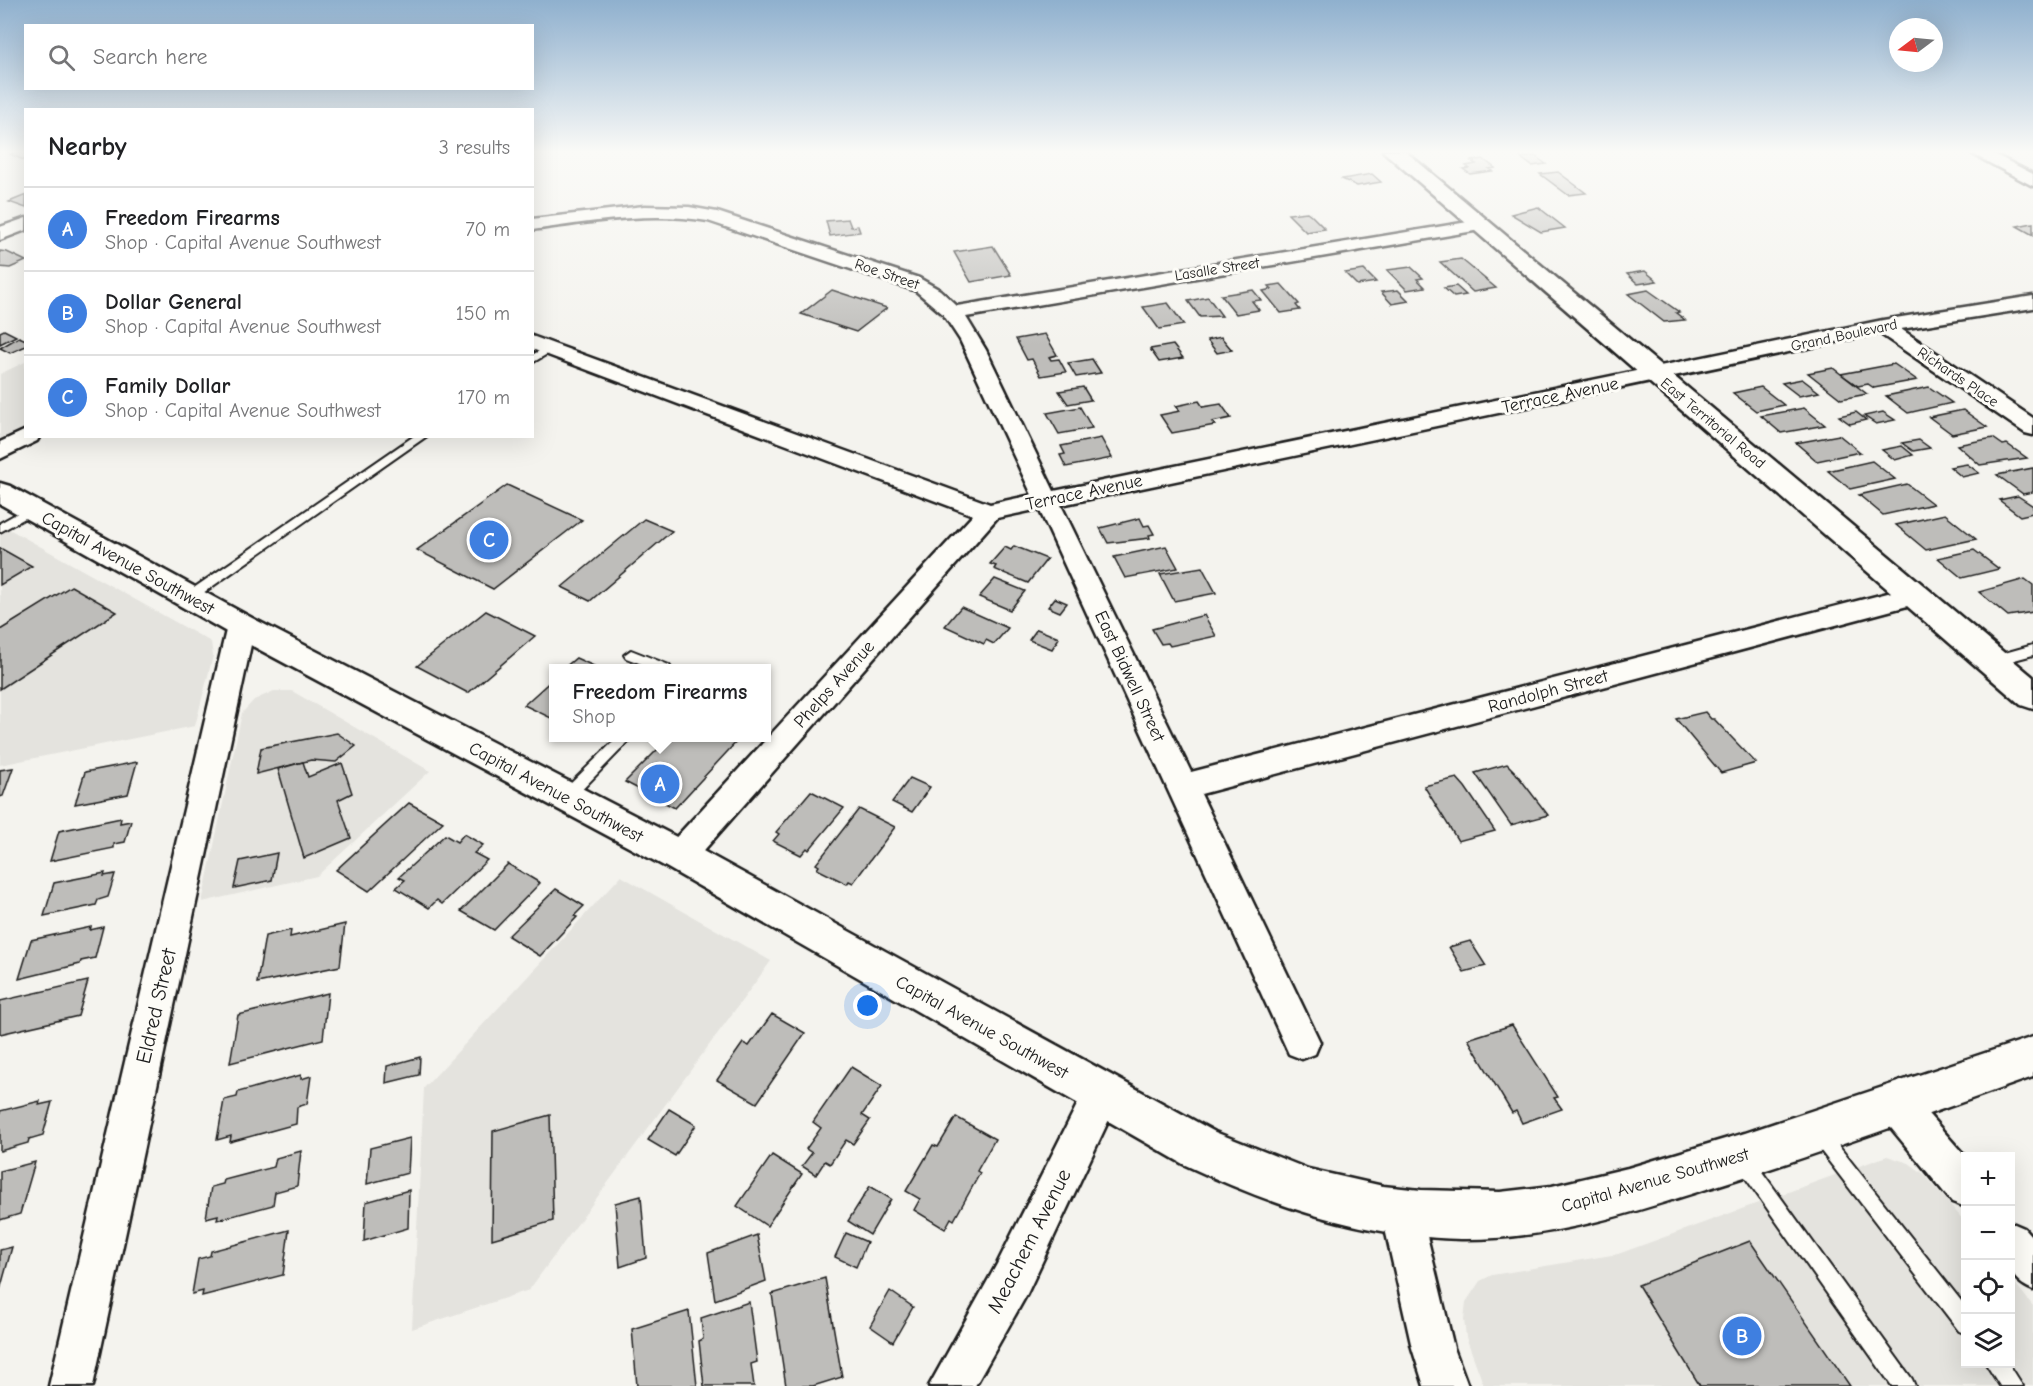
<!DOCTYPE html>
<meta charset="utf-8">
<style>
body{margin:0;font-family:"Comic Neue",sans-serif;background:#f6f6f6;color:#202124}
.controls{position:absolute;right:18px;bottom:18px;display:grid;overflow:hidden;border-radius:0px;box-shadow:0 6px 24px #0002}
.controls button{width:54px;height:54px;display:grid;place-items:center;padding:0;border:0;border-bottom:2px solid #e0e0e0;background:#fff;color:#202124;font:30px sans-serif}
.compass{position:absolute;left:1889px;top:18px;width:54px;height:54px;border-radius:50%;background:#fff;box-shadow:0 6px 24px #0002;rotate:254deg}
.you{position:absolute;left:868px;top:1006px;width:21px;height:21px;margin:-15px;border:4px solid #fff;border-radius:50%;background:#1a73e8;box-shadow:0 0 0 9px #1a73e833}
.badge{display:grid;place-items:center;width:39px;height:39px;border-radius:50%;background:#1a73e8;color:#fff;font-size:20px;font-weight:700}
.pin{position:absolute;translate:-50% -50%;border:3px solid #fff;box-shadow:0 2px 6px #0006}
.popup{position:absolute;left:549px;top:664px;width:222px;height:78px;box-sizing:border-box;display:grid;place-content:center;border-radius:0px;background:#fff;filter:drop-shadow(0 2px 4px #0005);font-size:20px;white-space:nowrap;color:#757577}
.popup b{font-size:22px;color:#202124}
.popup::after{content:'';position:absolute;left:50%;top:100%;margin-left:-12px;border:12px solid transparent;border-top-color:#fff}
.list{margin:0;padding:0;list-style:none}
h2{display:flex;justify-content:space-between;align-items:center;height:78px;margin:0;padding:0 24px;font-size:26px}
h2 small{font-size:20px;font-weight:400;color:#757577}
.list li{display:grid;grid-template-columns:39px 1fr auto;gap:18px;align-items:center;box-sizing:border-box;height:84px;padding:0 24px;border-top:2px solid #e0e0e0}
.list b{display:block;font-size:22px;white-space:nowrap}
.list p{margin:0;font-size:20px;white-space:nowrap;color:#757577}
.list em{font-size:20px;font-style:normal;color:#757577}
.icon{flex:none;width:33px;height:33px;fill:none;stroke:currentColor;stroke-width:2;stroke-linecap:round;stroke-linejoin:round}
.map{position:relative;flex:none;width:2033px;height:1386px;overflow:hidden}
.search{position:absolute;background:#fff;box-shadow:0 6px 24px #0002;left:24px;top:24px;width:510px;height:66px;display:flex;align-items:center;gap:15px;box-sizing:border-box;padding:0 21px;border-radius:0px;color:#757577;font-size:22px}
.panel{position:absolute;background:#fff;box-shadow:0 6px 24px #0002;left:24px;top:108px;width:510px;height:330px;border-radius:0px}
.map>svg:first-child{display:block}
.built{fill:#e4e3de}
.building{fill:#bebdba;stroke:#1c1c1c;stroke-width:1.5}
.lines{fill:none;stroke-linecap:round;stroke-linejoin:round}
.lane-casing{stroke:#1c1c1c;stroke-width:4}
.street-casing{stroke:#1c1c1c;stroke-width:5}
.secondary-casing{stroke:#1c1c1c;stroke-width:5}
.lane{fill:#fdfcf7;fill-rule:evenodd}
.street{fill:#fdfcf7;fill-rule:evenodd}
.secondary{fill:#fdfcf7;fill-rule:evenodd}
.labels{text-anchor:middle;stroke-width:6;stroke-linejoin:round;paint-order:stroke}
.far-street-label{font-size:15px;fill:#1c1c1c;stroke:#fdfcf7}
.street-label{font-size:18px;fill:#1c1c1c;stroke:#fdfcf7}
.near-street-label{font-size:21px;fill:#1c1c1c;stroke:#fdfcf7}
</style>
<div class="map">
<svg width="2033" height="1386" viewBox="0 0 2033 1386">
<rect width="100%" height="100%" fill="#f4f3ee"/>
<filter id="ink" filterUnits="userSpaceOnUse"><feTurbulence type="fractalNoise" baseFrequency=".0167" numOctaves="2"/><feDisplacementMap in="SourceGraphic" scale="12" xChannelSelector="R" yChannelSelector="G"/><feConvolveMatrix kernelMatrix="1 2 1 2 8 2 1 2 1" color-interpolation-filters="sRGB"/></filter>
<g filter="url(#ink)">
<g class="built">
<polygon points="25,362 25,429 0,442 0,374"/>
<polygon points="0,524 211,642 213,656 195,726 0,765"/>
<polygon points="274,691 292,691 430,771 317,876 202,902 242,713 254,700"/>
<polygon points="621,876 771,961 529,1290 412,1329 424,1088"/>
<polygon points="1887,1156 1909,1163 1924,1174 1965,1222 1966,1364 2010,1364 2011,1278 2033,1306 2033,1386 1484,1386 1466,1337 1464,1319 1466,1302 1480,1281 1492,1275 1618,1254"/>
</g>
<g class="building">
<polygon points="19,151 26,151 26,161 10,154"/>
<polygon points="1535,156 1546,164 1532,166 1521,158"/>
<polygon points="1483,159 1495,168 1489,169 1492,171 1470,174 1463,169 1469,168 1466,166 1476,164 1471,161"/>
<polygon points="1558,172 1586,193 1568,195 1540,174"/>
<polygon points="1372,174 1381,182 1357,186 1342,179"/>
<polygon points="26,195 26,208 9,202"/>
<polygon points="1538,207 1565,228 1541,232 1511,214"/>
<polygon points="1307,212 1311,215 1325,229 1306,232 1288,214"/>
<polygon points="848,219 851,227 858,226 860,232 830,236 826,221"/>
<polygon points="2033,223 2033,235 2017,226"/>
<polygon points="993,246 1011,275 971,282 954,252"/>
<polygon points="0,251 7,252 26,261 10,268 0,267"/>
<polygon points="1461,259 1496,288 1473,292 1440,262"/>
<polygon points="1411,267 1423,278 1417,279 1425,287 1407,290 1387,270"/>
<polygon points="1364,270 1376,282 1357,285 1345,273"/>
<polygon points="1645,271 1657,281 1638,284 1627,274"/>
<polygon points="1281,284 1299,304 1296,305 1300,310 1281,313 1263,291 1272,289 1269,286"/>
<polygon points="1456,286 1466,295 1454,297 1444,288"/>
<polygon points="832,290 887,308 856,332 801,314"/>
<polygon points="1253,290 1261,300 1252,301 1259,310 1236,314 1221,295"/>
<polygon points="1398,290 1409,301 1392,304 1381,292"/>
<polygon points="1648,290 1679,312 1676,313 1685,320 1664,322 1628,294"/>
<polygon points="1208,297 1222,316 1200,317 1188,301"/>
<polygon points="1168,303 1184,325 1159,329 1143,307"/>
<polygon points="4,330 16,336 0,344 0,332"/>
<polygon points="1045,334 1057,355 1049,357 1051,360 1059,359 1066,372 1041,376 1032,359 1027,360 1016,339"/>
<polygon points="19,337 26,340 26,346 10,353 0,348"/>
<polygon points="1221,337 1232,350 1217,353 1207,340"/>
<polygon points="1173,345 1183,358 1159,362 1150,349"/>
<polygon points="1092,359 1101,373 1076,377 1068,363"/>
<polygon points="1894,364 1917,380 1874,388 1868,384 1858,386 1841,374"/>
<polygon points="1833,368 1867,394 1841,399 1808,373"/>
<polygon points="1802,379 1819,392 1799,396 1782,383"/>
<polygon points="1083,387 1091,400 1068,404 1059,391"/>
<polygon points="1761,387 1784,405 1756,411 1733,393"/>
<polygon points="1929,387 1952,403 1908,413 1886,396"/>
<polygon points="1199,401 1203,407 1221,404 1231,418 1212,422 1215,425 1172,433 1160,415 1180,411 1176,406"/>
<polygon points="1080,407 1092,428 1059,434 1047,413"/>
<polygon points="1804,408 1825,425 1781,433 1761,416"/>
<polygon points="1963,410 1987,427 1952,434 1929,417"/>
<polygon points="1856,412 1866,420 1850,424 1839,416"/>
<polygon points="1883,412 1895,420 1876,424 1864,416"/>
<polygon points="1839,435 1860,452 1817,461 1796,443"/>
<polygon points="1101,438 1112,458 1066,467 1060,455 1065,454 1061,446"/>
<polygon points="1993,438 2003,445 2007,444 2027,458 1980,465 1957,445"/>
<polygon points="1919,440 1930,448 1913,451 1902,443"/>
<polygon points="1902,446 1913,455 1895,460 1882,450"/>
<polygon points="1872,461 1895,479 1850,489 1828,471"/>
<polygon points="1967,464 1979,473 1962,477 1950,467"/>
<polygon points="2033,468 2033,492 2023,494 1997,475"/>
<polygon points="1907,484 1933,504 1883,515 1859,495"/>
<polygon points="507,485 582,520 493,589 417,550"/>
<polygon points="2018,496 2033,506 2033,513 2020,516 1999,500"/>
<polygon points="1945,514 1976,539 1926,550 1896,525"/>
<polygon points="1140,518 1144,526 1149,525 1154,534 1149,535 1150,538 1108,543 1100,528"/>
<polygon points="644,519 672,531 590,601 562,587"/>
<polygon points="1014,546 1047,559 1028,583 994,569 996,566 990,564 1005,547 1011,550"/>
<polygon points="1166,546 1178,568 1125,578 1114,557"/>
<polygon points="0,548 32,566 0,585"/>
<polygon points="1974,550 1999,569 1962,578 1938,558"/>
<polygon points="1202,567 1216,593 1174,601 1160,574"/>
<polygon points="995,579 1025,591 1010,610 979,597"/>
<polygon points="2025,579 2033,585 2033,612 2008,616 1979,592"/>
<polygon points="71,586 117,612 0,689 0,630"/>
<polygon points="1055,598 1067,603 1060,612 1048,607"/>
<polygon points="961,607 1008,628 994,644 986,640 984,644 945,626"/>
<polygon points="486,611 535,636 468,693 417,666"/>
<polygon points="1204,615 1216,636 1170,646 1168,643 1161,644 1152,629"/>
<polygon points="1037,629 1059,638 1052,649 1029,640"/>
<polygon points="576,658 598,668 564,668"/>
<polygon points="554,678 554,716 551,718 524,705"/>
<polygon points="1705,712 1711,719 1714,719 1756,763 1721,773 1676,719"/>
<polygon points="337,733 356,746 336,762 311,760 256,774 261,748"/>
<polygon points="669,738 740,738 675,808 625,782"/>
<polygon points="137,762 128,794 75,804 85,772"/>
<polygon points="303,762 308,777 342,763 352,793 338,800 351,838 304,858 278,769"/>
<polygon points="1507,764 1515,772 1548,815 1511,825 1475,773"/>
<polygon points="13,768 3,796 0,797 0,770"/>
<polygon points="910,778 930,787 912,812 892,802"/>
<polygon points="1457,778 1465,787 1495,831 1458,841 1424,786"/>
<polygon points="811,791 844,808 809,850 807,848 801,855 773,841 779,834 776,832"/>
<polygon points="409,803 443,822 369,891 336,870"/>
<polygon points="859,809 895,827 853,883 849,881 847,884 817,869 819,866 816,864"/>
<polygon points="121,818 120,823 131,821 125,842 114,844 114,848 50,861 59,831"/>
<polygon points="464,834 483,845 474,853 487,860 442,904 437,900 429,908 396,888 405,880 399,877 445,835 457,842"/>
<polygon points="277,853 272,880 234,888 240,861"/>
<polygon points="508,864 540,883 494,930 461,911"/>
<polygon points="105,873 104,876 115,874 108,897 98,900 96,905 44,916 54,883"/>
<polygon points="556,889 584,906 574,916 577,917 540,956 508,936"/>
<polygon points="345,924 340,966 257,983 265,936 291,930 290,937"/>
<polygon points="91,927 90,930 103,927 95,958 81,961 80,964 19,979 31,940"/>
<polygon points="1470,941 1486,966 1464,972 1449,947"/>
<polygon points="88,981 78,1016 0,1034 0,1001"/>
<polygon points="328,993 323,1039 230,1063 238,1015"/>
<polygon points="772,1014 805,1033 757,1103 717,1080 743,1043 749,1046"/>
<polygon points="1512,1025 1558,1097 1554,1098 1562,1109 1522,1123 1516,1111 1512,1113 1468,1039"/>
<polygon points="420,1057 419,1075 386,1083 387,1066"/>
<polygon points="851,1067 882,1086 862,1115 870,1120 853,1144 846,1140 830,1164 825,1161 816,1175 802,1166 812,1153 806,1149 821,1128 813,1122"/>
<polygon points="301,1075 301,1079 311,1076 307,1104 297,1107 296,1124 230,1142 231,1136 217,1140 224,1100 237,1097 238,1092"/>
<polygon points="40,1101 39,1105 52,1102 43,1135 29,1139 28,1143 0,1151 0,1111"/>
<polygon points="669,1109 696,1125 675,1156 648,1140"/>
<polygon points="550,1115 553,1221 492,1239 493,1131"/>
<polygon points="956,1117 995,1139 977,1171 980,1173 954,1220 951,1218 945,1229 914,1210 920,1199 906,1191 933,1145 938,1147"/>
<polygon points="410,1138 408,1173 367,1184 370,1148"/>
<polygon points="301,1151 297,1186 275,1192 273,1205 217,1220 218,1215 206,1218 211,1187 223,1184 224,1180 274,1167 276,1158"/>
<polygon points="772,1155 802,1174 767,1226 737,1206"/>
<polygon points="35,1162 20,1214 0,1220 0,1171"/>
<polygon points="870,1186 891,1199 870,1235 848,1221"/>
<polygon points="409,1190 408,1228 364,1241 366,1202"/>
<polygon points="641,1196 646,1258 620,1267 615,1203"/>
<polygon points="289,1230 283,1275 202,1296 203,1291 192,1294 198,1259 210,1256 211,1251"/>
<polygon points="846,1233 867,1242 856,1267 835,1257"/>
<polygon points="757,1235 766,1281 715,1300 708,1253"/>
<polygon points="1750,1241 1850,1386 1700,1386 1638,1285"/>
<polygon points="12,1247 0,1290 0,1250"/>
<polygon points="825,1278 842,1377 813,1386 786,1386 772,1294"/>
<polygon points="890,1291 913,1307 893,1342 870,1326"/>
<polygon points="749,1302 757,1362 751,1364 754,1386 704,1386 699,1341 703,1339 701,1318"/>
<polygon points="689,1311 697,1386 637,1386 632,1329"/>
</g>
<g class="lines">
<g class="lane-casing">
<g id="lane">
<polygon points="550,345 555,348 554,350 532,363 532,355"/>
<polygon points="414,436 427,436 193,600 185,600 183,597 185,594"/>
<polygon points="32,505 38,509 36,512 0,532 0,523"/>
<polygon points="2033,645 2033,655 1992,666 1985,661 1987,658"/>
<polygon points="631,650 669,665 671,668 652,668 626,658 624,655"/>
<polygon points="617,738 632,738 571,801 566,803 561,801 559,797 561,793"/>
<polygon points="1820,1127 1826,1130 1966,1307 1966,1334 1959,1331 1814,1142 1811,1136 1814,1130"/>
<polygon points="1744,1152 1750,1155 1912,1379 1915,1386 1892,1386 1738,1167 1735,1161 1738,1155"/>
<polygon points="1986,1364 2009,1364 2023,1386 2000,1386"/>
</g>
</g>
<g class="street-casing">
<g id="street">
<polygon points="1967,151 1988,151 2033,174 2033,186"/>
<path d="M644,206L689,207L717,212L919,278L940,290L957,306L1480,220L1489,225L1480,230L966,317L986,350L1054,491L1883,320L2033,296V308L1901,329L2033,418V435L2025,433L1879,333L1061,505L1191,772L1915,586L1924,589L1928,595L1924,601L1915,604L1201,794L1320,1042L1315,1054L1302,1059L1289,1054L1039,509L997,518L690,866L679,870L668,866L663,856L668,846L973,515L532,349V336L990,504L1032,495L960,340L943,314L916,291L708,221C649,211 591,222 532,230V219Z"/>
<polygon points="26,218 26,230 0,240 0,227"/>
<polygon points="26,430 26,436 40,436 37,441 0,459 0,442"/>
<polygon points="241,616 251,619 255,626 93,1386 49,1386 227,626 231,619"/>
<polygon points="1102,1076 1115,1081 1121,1094 1027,1294 975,1386 929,1386 997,1264 1089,1081"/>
<polygon points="1895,1085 1908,1091 1966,1157 1966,1207 1952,1202 1882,1117 1876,1104 1882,1091"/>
<polygon points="1401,1191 1415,1197 1421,1211 1454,1348 1468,1386 1424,1386 1412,1348 1381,1211 1387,1197"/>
<path d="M2010,1222L2024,1228L2033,1238V1290C2000,1276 2010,1253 2010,1222Z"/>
</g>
</g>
<g class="secondary-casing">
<g id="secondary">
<polygon points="1383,151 1405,151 2033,677 2033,709 2021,705"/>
<path d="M0,483L10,486L252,618L692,845L1215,1132L1308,1169L1383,1186L1421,1190L1500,1192L1552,1186L1628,1168L1745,1133L2033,1037V1077C1928,1114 1823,1153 1716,1186C1632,1213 1550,1240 1461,1239C1362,1237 1271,1205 1183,1164L666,867L230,634L0,504Z"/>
</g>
</g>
<use href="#lane" class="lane"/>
<use href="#street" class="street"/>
<use href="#secondary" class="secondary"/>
</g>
</g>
<linearGradient id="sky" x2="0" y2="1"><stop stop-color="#8fb0ce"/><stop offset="0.44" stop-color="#fafaf7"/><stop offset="1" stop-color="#fafaf7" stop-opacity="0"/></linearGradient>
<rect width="2033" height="345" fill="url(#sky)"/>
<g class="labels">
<g class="far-street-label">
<text transform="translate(1217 269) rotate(-9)" y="5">Lasalle Street</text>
<text transform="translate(887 274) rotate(19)" y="5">Roe Street</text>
<text transform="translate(1844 335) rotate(-12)" y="5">Grand Boulevard</text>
<text transform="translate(1958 377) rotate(34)" y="5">Richards Place</text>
<text transform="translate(1713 423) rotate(40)" y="5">East Territorial Road</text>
</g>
<g class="street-label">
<text transform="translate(1560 395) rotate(-12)" y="6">Terrace Avenue</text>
<text transform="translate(1084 492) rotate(-12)" y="6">Terrace Avenue</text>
<text transform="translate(128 563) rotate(29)" y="6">Capital Avenue Southwest</text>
<text transform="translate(1130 676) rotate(65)" y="6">East Bidwell Street</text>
<text transform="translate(834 684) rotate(-48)" y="6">Phelps Avenue</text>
<text transform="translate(1548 691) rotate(-15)" y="6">Randolph Street</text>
<text transform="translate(556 792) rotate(28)" y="6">Capital Avenue Southwest</text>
<text transform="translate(982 1027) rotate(29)" y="6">Capital Avenue Southwest</text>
<text transform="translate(1655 1180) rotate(-16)" y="6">Capital Avenue Southwest</text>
</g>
<g class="near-street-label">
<text transform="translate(156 1006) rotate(-77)" y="7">Eldred Street</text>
<text transform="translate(1029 1241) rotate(-63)" y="7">Meachem Avenue</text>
</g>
</g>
</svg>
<div class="controls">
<button>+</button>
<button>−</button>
<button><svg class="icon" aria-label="locate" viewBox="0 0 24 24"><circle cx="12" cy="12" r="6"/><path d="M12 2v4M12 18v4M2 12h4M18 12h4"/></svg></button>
<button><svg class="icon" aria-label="layers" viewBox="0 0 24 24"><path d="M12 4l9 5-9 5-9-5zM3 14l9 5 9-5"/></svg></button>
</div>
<svg class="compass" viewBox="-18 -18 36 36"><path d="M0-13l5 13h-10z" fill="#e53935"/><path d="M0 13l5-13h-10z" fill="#757577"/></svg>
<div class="you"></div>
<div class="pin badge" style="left:660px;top:784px;background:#3f7fe0">A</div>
<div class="popup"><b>Freedom Firearms</b>Shop</div>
<div class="pin badge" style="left:1742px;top:1336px;background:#3f7fe0">B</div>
<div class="pin badge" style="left:489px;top:540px;background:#3f7fe0">C</div>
<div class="search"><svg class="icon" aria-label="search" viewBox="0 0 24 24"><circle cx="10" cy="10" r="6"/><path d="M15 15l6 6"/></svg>Search here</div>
<section class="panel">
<h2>Nearby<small>3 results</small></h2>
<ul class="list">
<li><span class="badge" style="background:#3f7fe0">A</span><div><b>Freedom Firearms</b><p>Shop · Capital Avenue Southwest</p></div><em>70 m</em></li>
<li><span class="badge" style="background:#3f7fe0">B</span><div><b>Dollar General</b><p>Shop · Capital Avenue Southwest</p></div><em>150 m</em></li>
<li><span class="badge" style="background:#3f7fe0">C</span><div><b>Family Dollar</b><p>Shop · Capital Avenue Southwest</p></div><em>170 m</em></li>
</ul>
</section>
</div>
